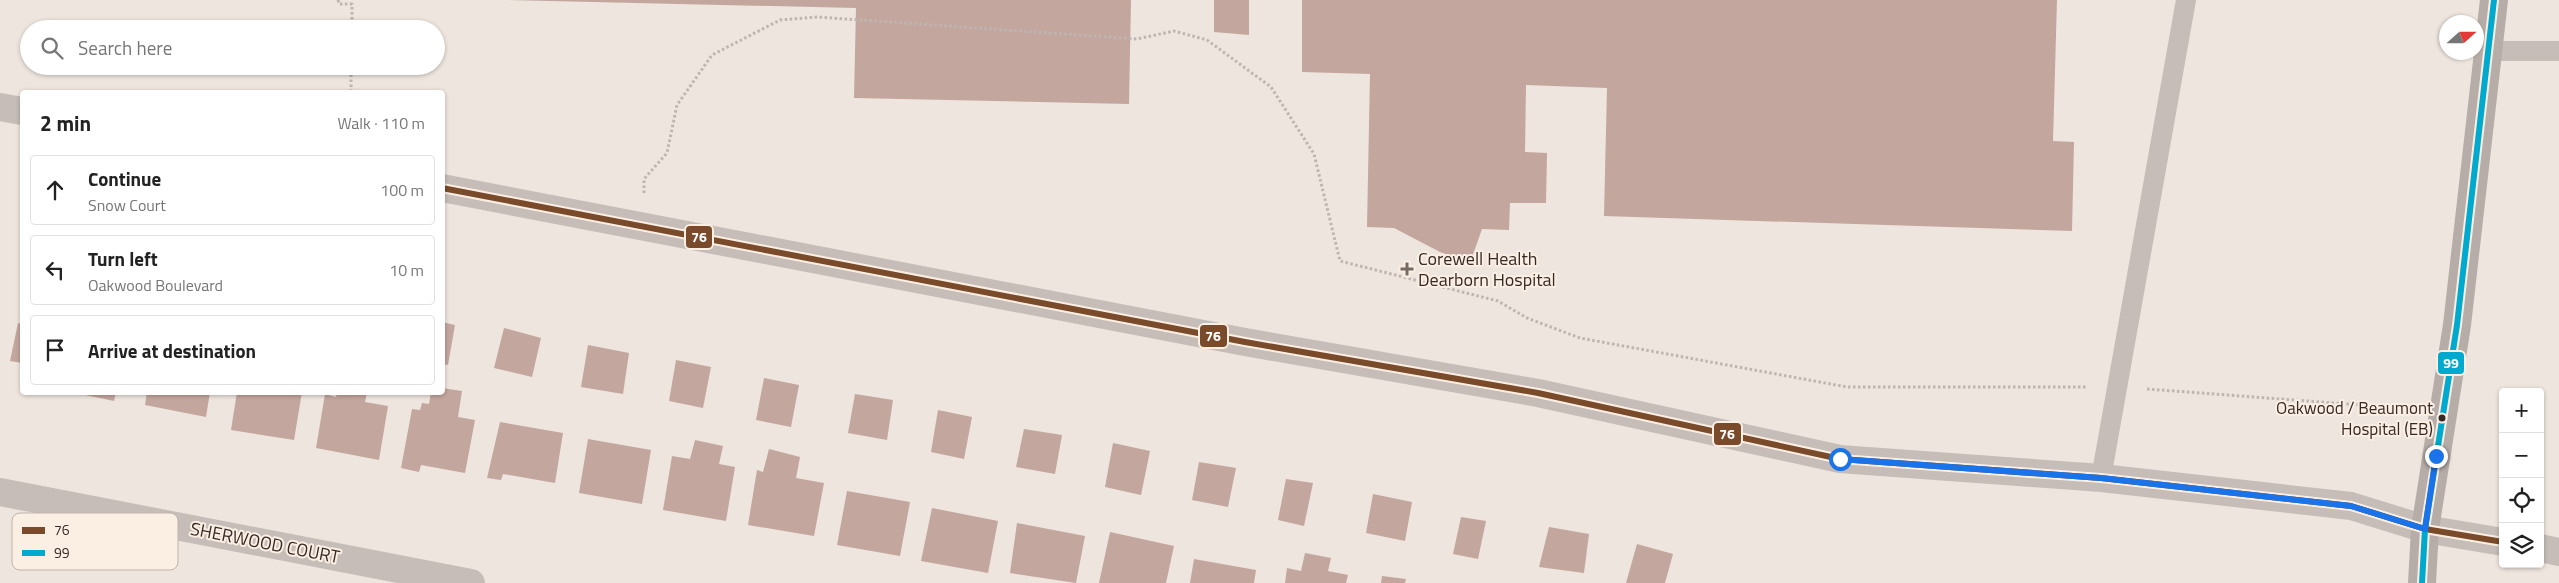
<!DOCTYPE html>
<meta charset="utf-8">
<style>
body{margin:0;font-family:"Titillium Web",sans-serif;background:#f6f6f6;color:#222}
.controls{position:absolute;right:15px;bottom:15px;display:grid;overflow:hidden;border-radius:5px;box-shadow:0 1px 4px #0004}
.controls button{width:45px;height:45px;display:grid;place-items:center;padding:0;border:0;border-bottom:1px solid #e0e0e0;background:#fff;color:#222;font:25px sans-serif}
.compass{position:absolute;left:2439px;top:15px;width:45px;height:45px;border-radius:50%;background:#fff;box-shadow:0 1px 4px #0004;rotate:69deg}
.stop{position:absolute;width:15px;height:15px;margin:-11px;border:4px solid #1a73e8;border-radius:50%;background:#fff}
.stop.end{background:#1a73e8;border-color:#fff;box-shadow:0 1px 5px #0008}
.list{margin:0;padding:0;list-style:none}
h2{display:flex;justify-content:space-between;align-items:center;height:65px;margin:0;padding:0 20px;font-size:21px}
h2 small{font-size:16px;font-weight:400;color:#767676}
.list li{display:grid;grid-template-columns:32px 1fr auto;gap:15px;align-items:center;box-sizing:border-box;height:70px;margin:0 10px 10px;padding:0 10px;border:1px solid #e0e0e0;border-radius:5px}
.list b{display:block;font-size:19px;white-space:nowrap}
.list p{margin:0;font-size:16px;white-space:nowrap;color:#767676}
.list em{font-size:16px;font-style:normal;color:#767676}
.icon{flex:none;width:28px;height:28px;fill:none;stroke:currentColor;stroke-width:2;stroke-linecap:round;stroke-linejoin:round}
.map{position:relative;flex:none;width:2559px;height:583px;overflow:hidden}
.search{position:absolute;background:#fff;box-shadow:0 1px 4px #0004;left:20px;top:20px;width:425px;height:55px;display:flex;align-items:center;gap:12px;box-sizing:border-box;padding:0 18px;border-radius:28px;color:#767676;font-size:19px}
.panel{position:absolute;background:#fff;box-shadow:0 1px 4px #0004;left:20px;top:90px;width:425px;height:305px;border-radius:5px}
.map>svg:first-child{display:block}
.building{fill:#c3a69e}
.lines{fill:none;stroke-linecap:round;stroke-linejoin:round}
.path{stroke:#bfb5b0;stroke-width:3;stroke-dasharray:2.5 2.5;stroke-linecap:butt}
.lane{stroke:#c6bdb8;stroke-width:20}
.street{stroke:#c6bdb8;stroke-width:28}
.secondary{stroke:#b7ada8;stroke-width:28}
.bus-1-casing{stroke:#fbefe4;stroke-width:10}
.bus-2-casing{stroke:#fbefe4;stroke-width:10}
.bus-1{stroke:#7a4b2a;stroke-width:6}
.bus-2{stroke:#00a9ce;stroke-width:6}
.route{stroke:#1a73e8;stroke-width:6}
.poi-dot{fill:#776b66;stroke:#fbefe4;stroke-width:2}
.bus-dot{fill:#372926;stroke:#fbefe4;stroke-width:2}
.labels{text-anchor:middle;stroke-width:4;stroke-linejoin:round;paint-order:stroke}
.bus-label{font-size:17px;fill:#372926;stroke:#fbefe4;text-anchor:end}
.poi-label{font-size:18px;fill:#372926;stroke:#fbefe4;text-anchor:start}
.street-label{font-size:18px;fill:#372926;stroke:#fbefe4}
.key{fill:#fbefe4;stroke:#c0b4ab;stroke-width:1}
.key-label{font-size:14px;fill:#372926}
.line-badge{stroke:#fbefe4;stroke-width:2}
.badge-label{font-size:14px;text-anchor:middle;font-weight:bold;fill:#fff}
</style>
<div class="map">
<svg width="2559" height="583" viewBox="0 0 2559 583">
<rect width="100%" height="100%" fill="#eee5de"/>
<g class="building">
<polygon points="507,0 1131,0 1129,104 854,98 856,8"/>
<polygon points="1214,0 1249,0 1249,35 1214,32"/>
<polygon points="1302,0 2057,0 2053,141 2074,142 2072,231 1604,216 1607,88 1526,85 1525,152 1547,153 1546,203 1510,203 1509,230 1482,229 1470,263 1440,252 1394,228 1367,227 1370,74 1302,72"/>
<polygon points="442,322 455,325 448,365 442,364"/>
<polygon points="18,323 22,324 22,363 10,361"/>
<polygon points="504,328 541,338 532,377 494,368"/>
<polygon points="588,345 629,353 623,394 581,387"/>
<polygon points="676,360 711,367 703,408 669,401"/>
<polygon points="764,378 799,385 791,427 756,420"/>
<polygon points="442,388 462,391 458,417 475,420 465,473 421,465 419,472 401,468 412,409 420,410 422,403 429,404 431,392 442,392"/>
<polygon points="71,392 116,392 114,401"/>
<polygon points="147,392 210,392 206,417 145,405"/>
<polygon points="237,392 302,392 294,440 231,430"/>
<polygon points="337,392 367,392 365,402 388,406 379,460 316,448 325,394 336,397"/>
<polygon points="855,394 893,400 887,440 848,433"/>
<polygon points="938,410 972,417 964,459 931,452"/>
<polygon points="500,422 563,433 555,483 503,474 501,480 487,478"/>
<polygon points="1024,429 1062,435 1055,474 1016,467"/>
<polygon points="588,439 651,450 642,504 579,493"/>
<polygon points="695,440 723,446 719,464 735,467 726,521 663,510 672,456 690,459"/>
<polygon points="1113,443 1150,451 1141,495 1105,487"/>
<polygon points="769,449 800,457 796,478 824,483 814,536 748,525 757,470 763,472"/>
<polygon points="1199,462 1236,468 1228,507 1192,500"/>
<polygon points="1286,479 1313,483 1304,526 1278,520"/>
<polygon points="847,491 910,502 900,556 837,545"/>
<polygon points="1373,494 1412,502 1405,541 1366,533"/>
<polygon points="932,508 998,521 988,573 921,561"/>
<polygon points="1461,517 1486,521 1478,559 1453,554"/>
<polygon points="1017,523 1085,536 1076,583 1010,573"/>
<polygon points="1549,527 1589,534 1584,573 1539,567"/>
<polygon points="1110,532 1174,546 1166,583 1099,583"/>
<polygon points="1637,544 1673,554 1665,583 1626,583"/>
<polygon points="1305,553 1331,558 1328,571 1348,575 1346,583 1285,583 1287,568 1301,571"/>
<polygon points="1194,559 1256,570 1254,583 1190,583"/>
<polygon points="1382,576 1406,579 1405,583 1381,583"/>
</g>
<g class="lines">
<g class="path">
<polyline points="338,0 339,4 352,4 352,29"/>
<polyline points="351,92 351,66"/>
<polyline points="644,193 644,179 667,153 677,105 712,55 780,20 817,17 1137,39 1174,31 1207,40 1271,87 1314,154 1340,261 1498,301 1527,318 1580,338 1847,387 2086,387"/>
<polyline points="2147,389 2361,405"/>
</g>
<g class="lane">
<polyline points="2488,51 2559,51"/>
<polyline points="2101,478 2186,0"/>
</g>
<g class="street">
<polyline points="0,107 22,111"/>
<polyline points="442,188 1245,342 1538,393 1840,459 2101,478 2351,506 2425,529 2503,542"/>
<polyline points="0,492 471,583"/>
<polyline points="2540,548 2559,552"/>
</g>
<polyline class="secondary" points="2422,583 2425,529 2457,325 2494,0"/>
<g class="bus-1-casing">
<polyline id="bus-1" points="442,188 1245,342 1538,393 1840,459 2101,478 2351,506 2425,529 2503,542"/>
</g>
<g class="bus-2-casing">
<polyline id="bus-2" points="2422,583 2425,529 2457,325 2494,0"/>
</g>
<use href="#bus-1" class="bus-1"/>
<use href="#bus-2" class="bus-2"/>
</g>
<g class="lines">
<polyline class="route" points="1840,459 2101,478 2351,506 2425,529 2436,456"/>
</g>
<path class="poi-dot" d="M1404.5 261.5h5v5h5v5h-5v5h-5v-5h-5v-5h5z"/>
<circle class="bus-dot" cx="2442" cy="418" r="4.5"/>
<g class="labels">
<g class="bus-label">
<text x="2433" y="414">Oakwood / Beaumont<tspan x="2433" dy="21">Hospital (EB)</tspan></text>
</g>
<g class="poi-label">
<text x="1418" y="265">Corewell Health<tspan x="1418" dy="21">Dearborn Hospital</tspan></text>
</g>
<g class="street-label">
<text transform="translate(265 543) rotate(11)" y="6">SHERWOOD COURT</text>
</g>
</g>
<rect x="12" y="513" width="166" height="57" rx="8" class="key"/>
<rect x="22" y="527" width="23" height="7" fill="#7a4b2a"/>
<rect x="22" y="550" width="23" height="6" fill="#00a9ce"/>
<g class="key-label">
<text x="54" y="535">76</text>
<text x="54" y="558">99</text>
</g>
<g class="line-badge">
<rect x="685" y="225" width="28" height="24" rx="5" fill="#7a4b2a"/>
<rect x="1199" y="324" width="29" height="24" rx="5" fill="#7a4b2a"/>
<rect x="2437" y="351" width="28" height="24" rx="5" fill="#00a9ce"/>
<rect x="1713" y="422" width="29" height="24" rx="5" fill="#7a4b2a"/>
</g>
<g class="badge-label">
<text x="699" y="242">76</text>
<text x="1213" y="341">76</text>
<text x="2451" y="368">99</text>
<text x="1727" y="439">76</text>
</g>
</svg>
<div class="controls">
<button>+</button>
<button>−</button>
<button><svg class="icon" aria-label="locate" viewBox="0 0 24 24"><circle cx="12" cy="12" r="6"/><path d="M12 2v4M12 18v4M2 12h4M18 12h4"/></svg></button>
<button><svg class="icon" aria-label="layers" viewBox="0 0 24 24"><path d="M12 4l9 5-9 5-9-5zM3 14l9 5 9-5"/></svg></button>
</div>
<svg class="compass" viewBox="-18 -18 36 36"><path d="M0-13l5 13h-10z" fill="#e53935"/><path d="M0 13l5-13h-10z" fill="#767676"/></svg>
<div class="stop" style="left:1840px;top:459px"></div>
<div class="stop end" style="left:2436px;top:456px"></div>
<div class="search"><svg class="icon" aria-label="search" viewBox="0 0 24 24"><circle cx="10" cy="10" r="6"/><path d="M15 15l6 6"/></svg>Search here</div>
<section class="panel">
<h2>2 min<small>Walk · 110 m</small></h2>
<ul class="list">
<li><svg class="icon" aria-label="ahead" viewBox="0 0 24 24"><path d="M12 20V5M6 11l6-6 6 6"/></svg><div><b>Continue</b><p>Snow Court</p></div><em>100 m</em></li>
<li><svg class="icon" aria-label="left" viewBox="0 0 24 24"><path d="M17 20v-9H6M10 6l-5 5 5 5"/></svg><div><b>Turn left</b><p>Oakwood Boulevard</p></div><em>10 m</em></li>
<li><svg class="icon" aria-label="arrive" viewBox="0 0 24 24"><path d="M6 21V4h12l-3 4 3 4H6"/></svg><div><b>Arrive at destination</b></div></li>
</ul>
</section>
</div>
